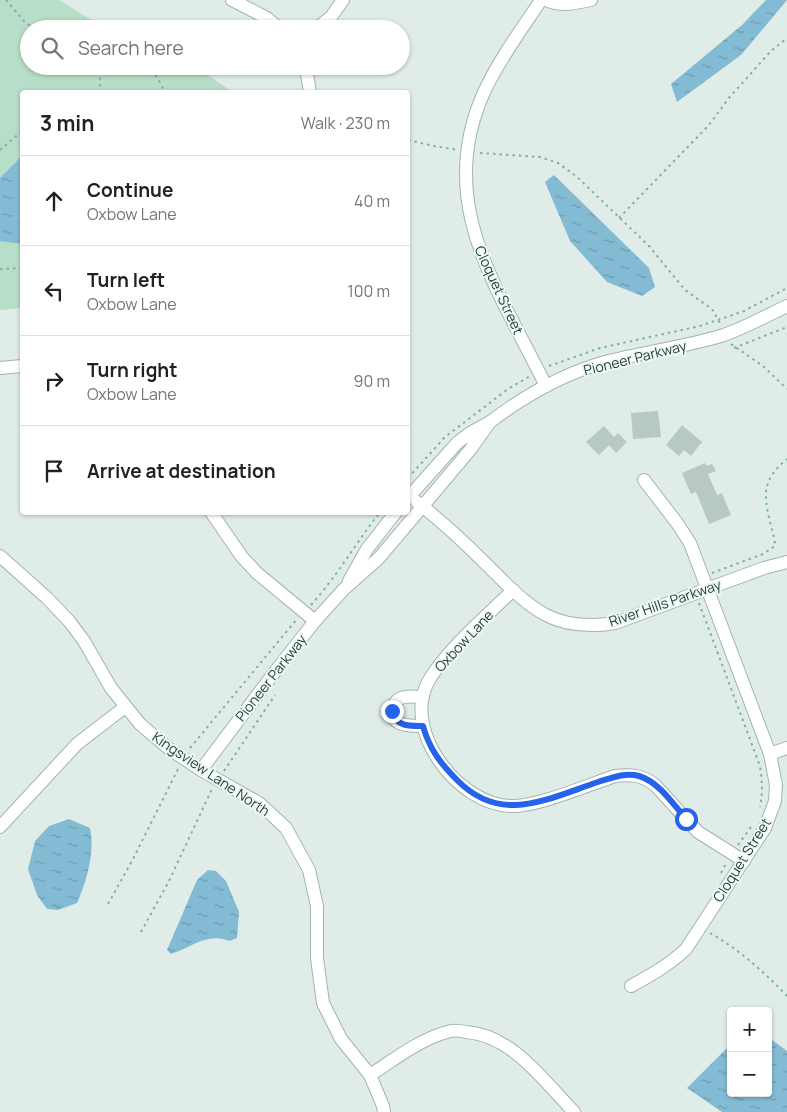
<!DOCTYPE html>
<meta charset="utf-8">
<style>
body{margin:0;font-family:Manrope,sans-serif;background:#f2f2f2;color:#202124}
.controls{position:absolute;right:15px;bottom:15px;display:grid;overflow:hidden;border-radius:5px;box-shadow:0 1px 4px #0004}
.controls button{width:45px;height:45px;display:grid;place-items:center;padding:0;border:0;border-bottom:1px solid #e0e0e0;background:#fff;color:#202124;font:25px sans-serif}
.stop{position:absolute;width:15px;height:15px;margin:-11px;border:4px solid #2563eb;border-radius:50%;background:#fff}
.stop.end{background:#2563eb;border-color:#fff;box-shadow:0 1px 5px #0008}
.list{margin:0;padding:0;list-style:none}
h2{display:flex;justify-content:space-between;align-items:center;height:65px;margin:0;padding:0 20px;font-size:21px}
h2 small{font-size:16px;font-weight:400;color:#757577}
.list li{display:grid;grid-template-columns:32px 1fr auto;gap:15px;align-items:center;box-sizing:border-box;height:90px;padding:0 20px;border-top:1px solid #e0e0e0}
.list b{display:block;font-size:19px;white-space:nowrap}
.list p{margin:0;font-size:16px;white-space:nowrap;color:#757577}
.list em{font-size:16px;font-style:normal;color:#757577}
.icon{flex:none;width:28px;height:28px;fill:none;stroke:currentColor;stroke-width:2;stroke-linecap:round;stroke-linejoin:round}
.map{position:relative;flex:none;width:787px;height:1112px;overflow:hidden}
.search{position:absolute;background:#fff;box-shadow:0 1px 4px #0004;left:20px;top:20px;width:390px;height:55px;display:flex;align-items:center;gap:12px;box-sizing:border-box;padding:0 18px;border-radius:28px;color:#757577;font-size:19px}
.panel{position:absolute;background:#fff;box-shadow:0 1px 4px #0004;left:20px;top:90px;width:390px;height:425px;border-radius:5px}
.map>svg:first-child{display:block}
.green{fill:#b7dec8}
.water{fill:url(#water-ripples)}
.building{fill:#b8c9c5}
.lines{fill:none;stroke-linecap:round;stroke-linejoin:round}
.minor-casing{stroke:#a2b4b0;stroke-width:14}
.path{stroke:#7eb1a9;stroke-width:2;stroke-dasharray:2.5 4;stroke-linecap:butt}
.minor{stroke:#fff;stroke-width:12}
.route{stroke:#2563eb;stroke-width:6}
.labels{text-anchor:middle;stroke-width:4;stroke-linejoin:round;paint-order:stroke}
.street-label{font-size:14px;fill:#1f3d3a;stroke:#f0f8f5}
</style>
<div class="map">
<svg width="787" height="1112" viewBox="0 0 787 1112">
<defs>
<pattern id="water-ripples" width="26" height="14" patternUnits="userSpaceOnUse" patternTransform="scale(1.25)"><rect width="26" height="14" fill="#84bbd4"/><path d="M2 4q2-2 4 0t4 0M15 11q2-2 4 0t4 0" fill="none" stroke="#6b99ad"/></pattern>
</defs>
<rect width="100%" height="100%" fill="#e0ece8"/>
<polygon class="green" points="0,0 59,0 90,19 111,29 29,29 29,66 195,66 228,89 229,92 22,92 22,308 0,310"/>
<g class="water">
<polygon points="766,0 787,0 741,55 677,102 671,84 742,25"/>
<polygon points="22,156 22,244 0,241 0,178"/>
<polygon points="554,175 649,268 655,287 642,296 607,282 570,241 545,182"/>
<path d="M69,819L90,828C95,852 87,880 77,903L58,910L47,909L37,895L28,869L35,841L49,826Z"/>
<path d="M208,870L216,871L226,881L239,912L237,938L230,941C206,932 193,947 171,954L167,950L197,880Z"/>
<polygon points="768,1037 787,1051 787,1112 722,1112 687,1088 731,1044 731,1093 768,1093"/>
</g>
<g class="building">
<polygon points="658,411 661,437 633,439 631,413"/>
<polygon points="682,425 702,442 691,456 684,450 679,456 666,445"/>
<polygon points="604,426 614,437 618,433 627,442 616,453 609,445 599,455 586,442"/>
<polygon points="705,463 707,466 712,464 716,471 708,474 717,495 722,493 731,515 709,524 696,492 691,494 682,473"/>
</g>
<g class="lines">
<g class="minor-casing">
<g id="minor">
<polyline points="232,0 267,18 280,29"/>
<path d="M541,0C522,29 500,58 485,90C433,202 498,288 546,386"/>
<path d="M546,0C561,7 576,3 591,0"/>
<polyline points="316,29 331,17 343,0"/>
<polyline points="303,66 307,74 310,92"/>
<polyline points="0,368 22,366"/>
<path d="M490,422C524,396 563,374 605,362C644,352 685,347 724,335C746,327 766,316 787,306"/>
<path d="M417,502C440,520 462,540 483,561C526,603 549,634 615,623L764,568L787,562"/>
<polyline points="211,512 242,557 257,573 315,621"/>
<polyline points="0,556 47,598 69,621 84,641 111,688 140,724 168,748 201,770 259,803 286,828 309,870 317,906 317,958 323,1003 341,1039 370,1075 383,1106 384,1112"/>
<polyline points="349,581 367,549 396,512"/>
<path d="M513,590C487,616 445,651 428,682C402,731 458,804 510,806C537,807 588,785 615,776C631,774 642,775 655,785L698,832L744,861"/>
<path d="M423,726C411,726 390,727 393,709C393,705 396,701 399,699C406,695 416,697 423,697"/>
<polyline points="770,754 787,748"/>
<polyline points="201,770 274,673 315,621 344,589 379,558 470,450 490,422 470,433 457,443 408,498"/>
<polyline points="0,827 77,744 125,707"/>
<path d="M631,986C651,975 669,965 686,949L765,828L775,801L776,785L770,754L690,543L677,523L644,480"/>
<path d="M370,1075C395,1059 421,1038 451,1031C455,1030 461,1031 466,1032C512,1035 544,1081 574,1112"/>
</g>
</g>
<g class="path">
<polyline points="6,0 24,21 34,29"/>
<path d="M94,66C100,76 102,81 98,92"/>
<polyline points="146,66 157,77 165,92"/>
<polyline points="408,140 434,146 458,150"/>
<polyline points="0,150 22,131"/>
<polyline points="480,153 540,157 558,163 576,176 649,246 685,290 712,309 721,325"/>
<polyline points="619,218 709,125 728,99 771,51 787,38"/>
<polyline points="0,269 22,268"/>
<polyline points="731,344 763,366 787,389"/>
<polyline points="734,348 787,327"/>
<polyline points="549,366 600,348 700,326 744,311 787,288"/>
<polyline points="408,478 445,437 508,389 530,376"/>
<path d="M712,573L763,554L775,546C775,538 772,530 770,522C763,493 763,479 787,459"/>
<path d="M699,603L760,766C762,780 763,792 760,807"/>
<path d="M311,605C337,576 356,543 380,512"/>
<polyline points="190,748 297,619"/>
<polyline points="224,771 275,695"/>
<polyline points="738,845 751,827"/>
<polyline points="721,873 727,862"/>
<polyline points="108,904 132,861 179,767"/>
<polyline points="141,932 169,881 212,789"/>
<path d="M710,933C740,950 764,972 787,996"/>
</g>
<use href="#minor" class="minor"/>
</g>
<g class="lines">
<path class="route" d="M392,711C396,727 409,726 423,726C429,748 440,763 457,780C501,825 547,799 598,782C611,778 625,772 639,776C659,782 673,804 686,819"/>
</g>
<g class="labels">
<g class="street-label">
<text transform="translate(499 290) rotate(65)" y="5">Cloquet Street</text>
<text transform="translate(635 358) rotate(-14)" y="5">Pioneer Parkway</text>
<text transform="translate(665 603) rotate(-19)" y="5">River Hills Parkway</text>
<text transform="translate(464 641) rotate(-47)" y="5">Oxbow Lane</text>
<text transform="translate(271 678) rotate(-52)" y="5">Pioneer Parkway</text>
<text transform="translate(211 774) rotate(34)" y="5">Kingsview Lane North</text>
<text transform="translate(742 860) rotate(-58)" y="5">Cloquet Street</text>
</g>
</g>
</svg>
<div class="controls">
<button>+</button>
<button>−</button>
</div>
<div class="stop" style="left:686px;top:819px"></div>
<div class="stop end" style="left:392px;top:711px"></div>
<div class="search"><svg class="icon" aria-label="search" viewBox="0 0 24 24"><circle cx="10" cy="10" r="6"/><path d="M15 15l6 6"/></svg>Search here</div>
<section class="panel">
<h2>3 min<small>Walk · 230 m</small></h2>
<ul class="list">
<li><svg class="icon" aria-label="ahead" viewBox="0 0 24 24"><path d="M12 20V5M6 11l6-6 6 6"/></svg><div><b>Continue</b><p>Oxbow Lane</p></div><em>40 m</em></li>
<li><svg class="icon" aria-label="left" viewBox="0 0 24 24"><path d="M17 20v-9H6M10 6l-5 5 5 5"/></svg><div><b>Turn left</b><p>Oxbow Lane</p></div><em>100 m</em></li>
<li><svg class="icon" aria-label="right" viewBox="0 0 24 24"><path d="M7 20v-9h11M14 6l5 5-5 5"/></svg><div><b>Turn right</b><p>Oxbow Lane</p></div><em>90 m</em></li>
<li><svg class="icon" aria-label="arrive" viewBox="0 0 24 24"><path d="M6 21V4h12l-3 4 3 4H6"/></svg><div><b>Arrive at destination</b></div></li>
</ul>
</section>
</div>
